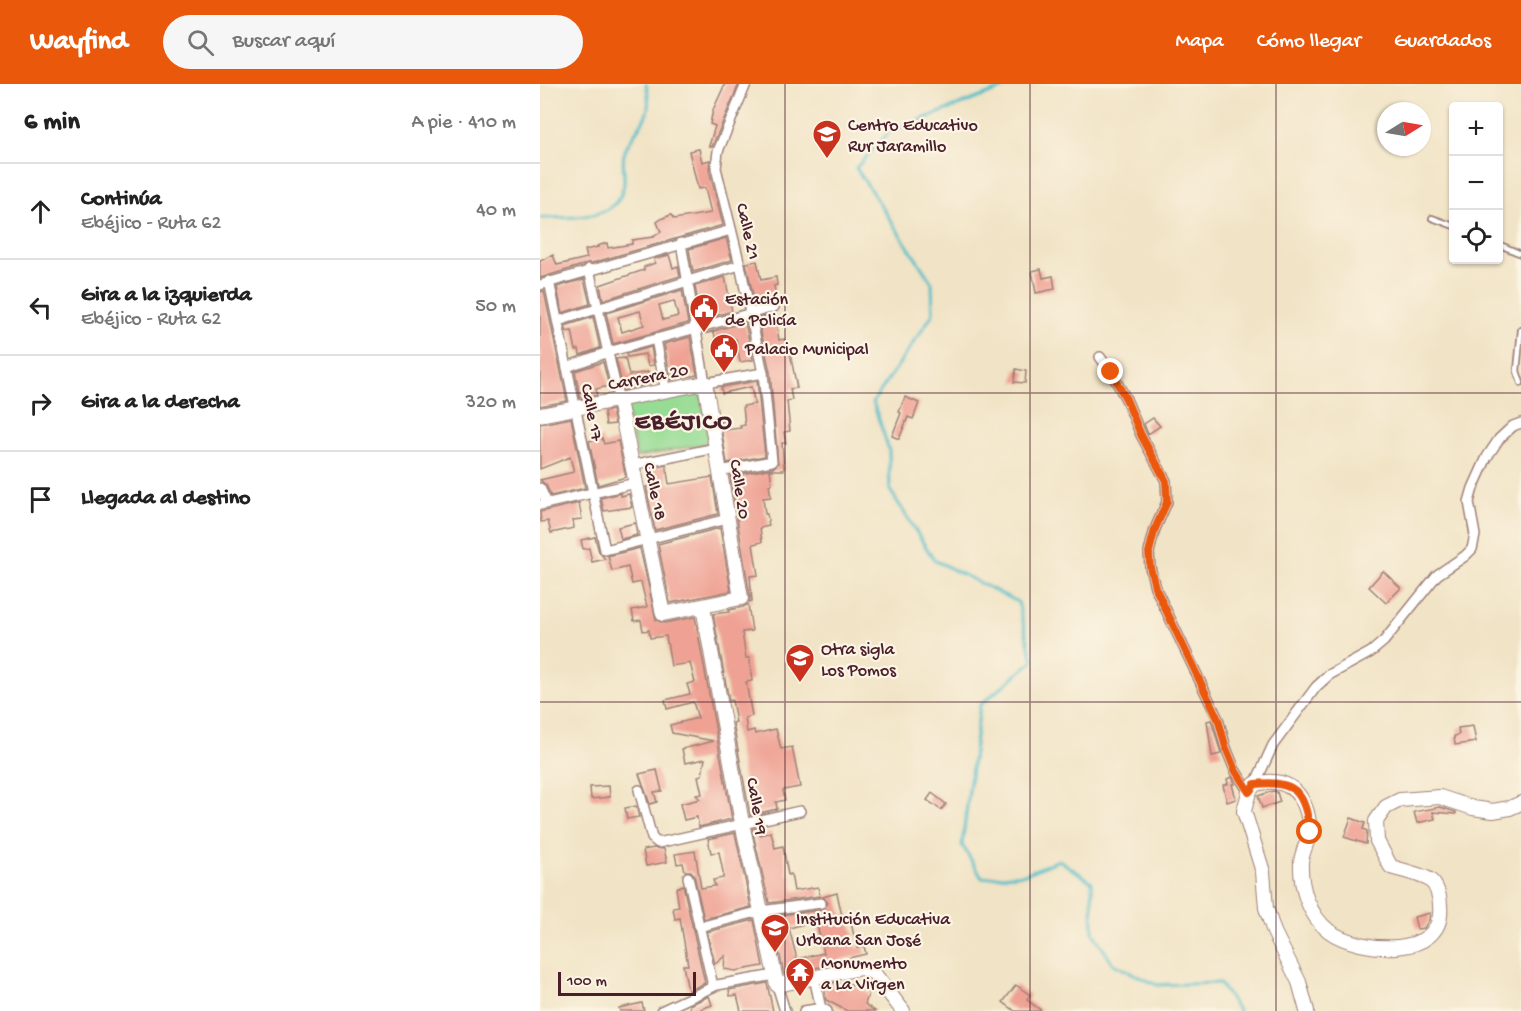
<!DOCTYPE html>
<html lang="es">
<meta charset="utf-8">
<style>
body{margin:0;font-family:"Gochi Hand",sans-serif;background:#f6f6f6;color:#222}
.controls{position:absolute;right:18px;top:18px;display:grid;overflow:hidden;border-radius:6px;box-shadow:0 2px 4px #0004}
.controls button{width:54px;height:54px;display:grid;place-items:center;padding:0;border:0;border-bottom:2px solid #e0e0e0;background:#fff;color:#222;font:30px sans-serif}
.compass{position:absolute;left:837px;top:18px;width:54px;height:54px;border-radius:50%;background:#fff;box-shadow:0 2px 4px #0004;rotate:79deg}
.scale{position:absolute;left:18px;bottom:15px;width:138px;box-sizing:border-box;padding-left:6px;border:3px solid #4a1f2b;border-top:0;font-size:16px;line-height:21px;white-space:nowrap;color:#4a1f2b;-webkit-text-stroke:4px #fcf5e5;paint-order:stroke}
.stop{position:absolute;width:18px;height:18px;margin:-14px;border:4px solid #ea580c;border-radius:50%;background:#fff}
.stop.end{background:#ea580c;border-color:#fff;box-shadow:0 2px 6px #0008}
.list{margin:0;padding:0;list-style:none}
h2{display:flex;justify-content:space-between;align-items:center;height:78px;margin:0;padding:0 24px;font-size:26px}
h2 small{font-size:20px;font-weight:400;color:#767676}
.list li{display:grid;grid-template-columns:39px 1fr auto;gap:18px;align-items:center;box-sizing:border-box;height:96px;padding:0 24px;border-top:2px solid #e0e0e0}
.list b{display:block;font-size:22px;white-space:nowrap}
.list p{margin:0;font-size:20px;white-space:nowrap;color:#767676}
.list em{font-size:20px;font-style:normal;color:#767676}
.icon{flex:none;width:33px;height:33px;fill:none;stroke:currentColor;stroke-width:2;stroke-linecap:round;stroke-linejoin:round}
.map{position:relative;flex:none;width:981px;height:927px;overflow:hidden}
header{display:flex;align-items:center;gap:36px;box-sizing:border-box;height:84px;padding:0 30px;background:#ea580c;color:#fff}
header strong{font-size:28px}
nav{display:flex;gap:33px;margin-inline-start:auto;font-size:21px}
.search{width:420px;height:54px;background:#f6f6f6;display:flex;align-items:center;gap:15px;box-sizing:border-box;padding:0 21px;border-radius:33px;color:#767676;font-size:22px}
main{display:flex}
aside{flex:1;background:#fff}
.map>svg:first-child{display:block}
.green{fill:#97dc94;stroke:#707e60;stroke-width:1.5}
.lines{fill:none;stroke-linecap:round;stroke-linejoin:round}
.stream{stroke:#4fbcc8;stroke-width:3}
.building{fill:#efa294;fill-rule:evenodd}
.lane-casing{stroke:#9e8178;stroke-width:8}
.street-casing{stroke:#9e8178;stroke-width:12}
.secondary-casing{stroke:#9e8178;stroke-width:16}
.lane{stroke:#fff;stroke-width:4.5}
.street{stroke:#fff;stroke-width:9}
.secondary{stroke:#fff;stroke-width:14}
.route{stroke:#ea580c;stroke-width:8}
.grid{fill:none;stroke:#4a1f2b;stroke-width:1.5;stroke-opacity:0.55}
.labels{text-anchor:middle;stroke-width:4.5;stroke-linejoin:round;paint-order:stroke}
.poi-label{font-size:18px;fill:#4a1f2b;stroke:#fcf5e5;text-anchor:start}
.street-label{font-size:18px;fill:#4a1f2b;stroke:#fcf5e5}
.district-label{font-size:24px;font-weight:bold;letter-spacing:1.5px;fill:#4a1f2b;stroke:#fcf5e5}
</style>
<header>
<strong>Wayfind</strong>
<div class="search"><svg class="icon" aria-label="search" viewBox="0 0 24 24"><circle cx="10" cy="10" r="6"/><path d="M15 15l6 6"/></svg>Buscar aquí</div>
<nav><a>Mapa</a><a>Cómo llegar</a><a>Guardados</a></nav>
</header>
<main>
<aside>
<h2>6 min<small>A pie · 410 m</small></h2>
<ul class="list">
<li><svg class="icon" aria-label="ahead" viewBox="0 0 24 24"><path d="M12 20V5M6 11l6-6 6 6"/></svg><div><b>Continúa</b><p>Ebéjico - Ruta 62</p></div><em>40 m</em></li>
<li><svg class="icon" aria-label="left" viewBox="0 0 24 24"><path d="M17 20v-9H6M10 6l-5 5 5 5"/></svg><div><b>Gira a la izquierda</b><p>Ebéjico - Ruta 62</p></div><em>50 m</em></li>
<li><svg class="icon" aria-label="right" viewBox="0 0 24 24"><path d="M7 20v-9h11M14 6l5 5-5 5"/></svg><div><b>Gira a la derecha</b></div><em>320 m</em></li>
<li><svg class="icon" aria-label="arrive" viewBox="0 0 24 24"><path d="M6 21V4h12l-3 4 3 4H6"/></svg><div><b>Llegada al destino</b></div></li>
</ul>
</aside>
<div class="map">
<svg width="981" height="927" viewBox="0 0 981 927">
<rect width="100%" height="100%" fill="#fcf5e5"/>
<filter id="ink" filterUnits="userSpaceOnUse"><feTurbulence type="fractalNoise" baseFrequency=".0167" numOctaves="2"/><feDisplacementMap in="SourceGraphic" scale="12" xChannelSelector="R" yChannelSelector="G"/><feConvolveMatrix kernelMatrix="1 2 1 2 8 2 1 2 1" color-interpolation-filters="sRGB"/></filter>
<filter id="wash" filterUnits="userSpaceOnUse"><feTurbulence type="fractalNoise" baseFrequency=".008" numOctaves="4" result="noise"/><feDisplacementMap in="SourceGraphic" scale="24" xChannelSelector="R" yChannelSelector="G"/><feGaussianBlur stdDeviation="1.35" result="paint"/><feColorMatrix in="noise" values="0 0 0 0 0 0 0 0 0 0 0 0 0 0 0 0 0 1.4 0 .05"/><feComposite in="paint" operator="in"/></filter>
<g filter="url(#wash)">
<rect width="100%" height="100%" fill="#f1e3c5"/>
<polygon class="green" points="160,306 169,359 97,373 85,320"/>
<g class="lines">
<g class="stream">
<polyline points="465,0 464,4 349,48 316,84 392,199 393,230 333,318 349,366 350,406 394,476 478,518 493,577 440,621 422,761 442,794 485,790 519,776 552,798 553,849 573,880 617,901 679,899 699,927"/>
<path d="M0,134C29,133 80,139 84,99C85,89 81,76 85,67C98,37 115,37 106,0"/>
</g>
</g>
<g id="blocks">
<g class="building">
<polygon points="185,0 199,0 172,63 169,62 175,42 170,40 173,26"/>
<polygon points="159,65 162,78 170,76 169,86 183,141 52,179 47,179 43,181 0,194 0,177 13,171 17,181 47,174 45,166 58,163 57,162 67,159 68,164 92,160 92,156 113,153 121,148 117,138 123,134 131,131 134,135 171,129 165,104 158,105 149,67"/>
<polygon points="186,154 192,176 153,188 149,165"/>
<polygon points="129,171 133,184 138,182 140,192 63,216 60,201 104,186 104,183 115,179 114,175"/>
<polygon points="217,177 221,196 236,193 237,201 234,202 237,217 215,221 206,179"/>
<polygon points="501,185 503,194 513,192 515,205 496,209 492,187"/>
<polygon points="185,193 192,227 161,236 155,202"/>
<polygon points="44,195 50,220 22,229 17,203"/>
<path d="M142,206L148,239L73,260L66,229ZM134,217L138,232L123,236L119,221ZM100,227L104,241L82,248L78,233Z"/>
<polygon points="4,207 27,317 0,322 0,208"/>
<polygon points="229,231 229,233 235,233 239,256 244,255 247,265 249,264 257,304 250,305 252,316 247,317 250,347 244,348 246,359 242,359 244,386 230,386 232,400 229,401 231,413 223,414 225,430 227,430 229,442 220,444 222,458 213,460 218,491 210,492 212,517 209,518 210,513 190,392 233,384 238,379 230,288 218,234"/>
<polygon points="53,233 60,264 40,271 39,265 36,266 32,247 27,248 25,242"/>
<polygon points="205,238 213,276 200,278 196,255 176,258 174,248 163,250"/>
<polygon points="150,253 157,291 131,296 124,260"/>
<polygon points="111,263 114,281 108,282 105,270 87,273 86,270"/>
<polygon points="85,274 89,291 108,288 111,300 83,306 76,275"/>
<polygon points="63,278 69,302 56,305 57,311 40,314 35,287"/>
<polygon points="476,285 486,287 485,299 474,298"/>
<polygon points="217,297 225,372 187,379 180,337 185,336 186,346 201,344 200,342 205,341 203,322 215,320 211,303 182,309 181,303"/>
<polygon points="365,313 379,319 373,335 368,333 359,355 352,352 361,329 359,328"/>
<polygon points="72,326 75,340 66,341 64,328"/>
<polygon points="31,334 45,404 11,412 6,401 0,396 34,388 30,373 0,385 0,340"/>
<polygon points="613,334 620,342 608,350 604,340"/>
<polygon points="62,354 64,360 78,357 86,393 58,401 49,357"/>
<polygon points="126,381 129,400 172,393 178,430 115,446 106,403 111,402 109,385"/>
<polygon points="81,409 81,412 89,410 92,423 64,427 61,414"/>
<polygon points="39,419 42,435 33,436 34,444 11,449 8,437 1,438 0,428"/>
<polygon points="95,439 97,451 81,455 78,443"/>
<polygon points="180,444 191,507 130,519 118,460"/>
<polygon points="55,453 59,468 65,475 52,478 49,464 43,465 41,456"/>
<polygon points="100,464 116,536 124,539 155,533 192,735 159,743 157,733 144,736 140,720 160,715 156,711 162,710 158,692 162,691 165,675 145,679 142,665 174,657 132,649 130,641 158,634 153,618 127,625 125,616 150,610 147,600 155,598 150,579 131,582 126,552 110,554 109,546 103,547 101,536 94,537 92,526 107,523 101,498 92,500 88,483 72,487 68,472"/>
<polygon points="843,487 861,504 846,519 829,503"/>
<polygon points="208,520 212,547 202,548 206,574 209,574 212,597 206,598 212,632 205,634 207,648 214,646 215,650 236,645 241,665 252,663 260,703 243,706 245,716 236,718 237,725 210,731 193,639 196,638 192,616 189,617 173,530 189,528 188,526 203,523"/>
<polygon points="671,636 680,666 681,670 672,672 667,637"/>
<polygon points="933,642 936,658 915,661 914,652 919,651 918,644"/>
<polygon points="117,686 122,707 114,708 117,718 110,720 99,690"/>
<polygon points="692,693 695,700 692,700 696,715 687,718 683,701 688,700 687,695"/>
<polygon points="69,702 70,713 51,715 50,703"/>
<polygon points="733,707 737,708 740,718 722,724 718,712"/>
<polygon points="392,709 406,720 401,726 387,716"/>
<polygon points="96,722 99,733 87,735 85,724"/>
<polygon points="900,723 916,728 916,730 893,728 895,735 877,739 874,728"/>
<polygon points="811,734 825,739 823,745 827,747 826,760 804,753"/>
<polygon points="218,743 220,751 231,748 235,764 243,762 248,791 251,790 254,807 278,803 280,812 229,819 212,745"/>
<polygon points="195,749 211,823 164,835 154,791 151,787 145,787 143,779 137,780 135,770 155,767 161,804 175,802 173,796 183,794 183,788 179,768 171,769 168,755"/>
<polygon points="114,764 124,765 127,778 106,782 103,766"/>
<polygon points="143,801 165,899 148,907 143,881 148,881 140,834 135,835 133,824 139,823 136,804"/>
<path d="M297,809L302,832L309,831L317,864L324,862L326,870L300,876L301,879L244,890L231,832L282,826L288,819L283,813ZM276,837L284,869L257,875L249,844Z"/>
<polygon points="890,829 889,836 884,844 877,845 874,833"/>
<polygon points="214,836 223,882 195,887 184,885 185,872 175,880 167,848"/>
<polygon points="304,897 329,909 325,920 335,927 307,927 286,916 284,901 297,898 303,901"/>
<polygon points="227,899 233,927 201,927 197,911 190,912 189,906"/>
<polygon points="476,901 490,911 487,916 502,927 475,927 463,918"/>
<polygon points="169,912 172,921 161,925 162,927 151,927 150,921"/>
<polygon points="102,919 104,927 80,927 79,924"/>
</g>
</g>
</g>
<g filter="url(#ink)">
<use href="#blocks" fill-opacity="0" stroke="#9e8178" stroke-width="1.5"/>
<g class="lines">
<g class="lane-casing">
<g id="lane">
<polyline points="892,134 914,142"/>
<polyline points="958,160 981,170"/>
<polyline points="981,246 977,287 981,299"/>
</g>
</g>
<g class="street-casing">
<g id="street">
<polyline points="141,159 165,299 223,289"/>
<polyline points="49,185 79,317"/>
<polyline points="9,197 65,466 187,435"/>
<polyline points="0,201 191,146"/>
<polyline points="18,237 200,181"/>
<polyline points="116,255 126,308"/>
<polyline points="560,273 571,288 586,315 601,351 626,397 627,418 615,445 609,468 610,483 615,503 678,635 686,664 695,686 709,708"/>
<polyline points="27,283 68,268 234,223"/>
<polyline points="92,381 176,364"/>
<polyline points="180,387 232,377 223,289 200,181 176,84 178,67 206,0"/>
<polyline points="0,404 7,419"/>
<polyline points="0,421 96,399"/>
<polyline points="715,700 733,661 776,603 789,591 831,568 844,557 897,491 925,472 932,465 935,451 929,418 933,404 947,373 959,355 973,342 981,339"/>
<polyline points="99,706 112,754 118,759 260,727"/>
<polyline points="148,793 173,902"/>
<polyline points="159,843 221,827 281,819"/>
<polyline points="274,893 281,925"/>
<polyline points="237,901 245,927"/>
<polyline points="121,927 177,901 235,891"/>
<polyline points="264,927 282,924 287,927"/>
</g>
</g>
<g class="secondary-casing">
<g id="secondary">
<polyline points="0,331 165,299 201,514 123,530 79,317"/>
<polyline points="163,523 202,739 237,901 321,884 333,888 363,927"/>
<path d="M767,927L759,898L734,848L726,824L723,788L704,727L709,708L715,700C721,699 728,697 733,698C759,699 770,725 769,747C769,757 762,767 761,778C760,802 768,831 789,847C819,869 906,876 900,821C900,813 897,802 890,796C883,791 861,786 851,783L837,757L836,737L846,723L860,716L900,713L933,724L953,727L970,724L981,719"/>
</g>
</g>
<use href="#lane" class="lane"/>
<use href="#street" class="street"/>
<use href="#secondary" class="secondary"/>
</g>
</g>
<g class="lines" filter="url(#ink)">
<path class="route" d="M571,288L586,315L601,351L626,397L627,418L615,445L609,468L610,483L615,503L678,635L686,664L695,686L709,708L715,700C757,695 765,710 770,748"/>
</g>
<path class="grid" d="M245,0V927M490,0V927M736,0V927M0,309H981M0,618H981"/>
<defs>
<g id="school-pin" transform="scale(1.5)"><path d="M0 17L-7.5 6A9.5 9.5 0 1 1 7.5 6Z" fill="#c8321e" stroke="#fcf5e5"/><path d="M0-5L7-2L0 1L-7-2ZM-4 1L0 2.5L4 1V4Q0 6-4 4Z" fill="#fff"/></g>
<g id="civic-pin" transform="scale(1.5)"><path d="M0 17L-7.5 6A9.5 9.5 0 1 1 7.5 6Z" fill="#c8321e" stroke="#fcf5e5"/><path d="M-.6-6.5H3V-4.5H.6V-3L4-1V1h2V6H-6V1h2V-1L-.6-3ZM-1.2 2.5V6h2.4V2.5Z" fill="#fff"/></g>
<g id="temple-pin" transform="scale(1.5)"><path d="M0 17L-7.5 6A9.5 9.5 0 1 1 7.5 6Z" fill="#c8321e" stroke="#fcf5e5"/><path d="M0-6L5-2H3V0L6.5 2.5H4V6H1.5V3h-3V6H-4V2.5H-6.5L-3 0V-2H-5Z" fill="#fff"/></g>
</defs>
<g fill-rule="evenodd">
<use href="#school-pin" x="287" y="50"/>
<use href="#civic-pin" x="164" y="224"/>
<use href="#civic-pin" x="184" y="264"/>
<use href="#school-pin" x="260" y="574"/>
<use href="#school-pin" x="235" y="844"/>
<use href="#temple-pin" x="260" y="888"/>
</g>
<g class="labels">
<g class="poi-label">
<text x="308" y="46">Centro Educativo<tspan x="308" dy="21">Rur Jaramillo</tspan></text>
<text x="185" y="220">Estación<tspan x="185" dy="21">de Policía</tspan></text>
<text x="205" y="270">Palacio Municipal</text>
<text x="281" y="570">Otra sigla<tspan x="281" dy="21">Los Pomos</tspan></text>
<text x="256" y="840">Institución Educativa<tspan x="256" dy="21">Urbana San José</tspan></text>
<text x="281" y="884">Monumento<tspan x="281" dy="21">a La Virgen</tspan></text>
</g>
<g class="street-label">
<text transform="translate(209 147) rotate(77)" y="6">Calle 21</text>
<text transform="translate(108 292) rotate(-11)" y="6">Carrera 20</text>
<text transform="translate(53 328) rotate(79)" y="6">Calle 17</text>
<text transform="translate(201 405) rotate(81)" y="6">Calle 20</text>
<text transform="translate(116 407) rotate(78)" y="6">Calle 18</text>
<text transform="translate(218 722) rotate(80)" y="6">Calle 19</text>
</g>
<g class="district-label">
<text x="144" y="344">EBÉJICO</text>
</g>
</g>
</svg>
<div class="controls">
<button>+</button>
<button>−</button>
<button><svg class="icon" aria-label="locate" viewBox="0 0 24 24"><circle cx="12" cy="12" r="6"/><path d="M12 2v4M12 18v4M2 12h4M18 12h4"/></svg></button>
</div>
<svg class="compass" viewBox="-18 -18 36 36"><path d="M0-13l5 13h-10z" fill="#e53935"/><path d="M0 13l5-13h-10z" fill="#767676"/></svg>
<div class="scale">100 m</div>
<div class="stop" style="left:770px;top:748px"></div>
<div class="stop end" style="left:571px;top:288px"></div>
</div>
</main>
